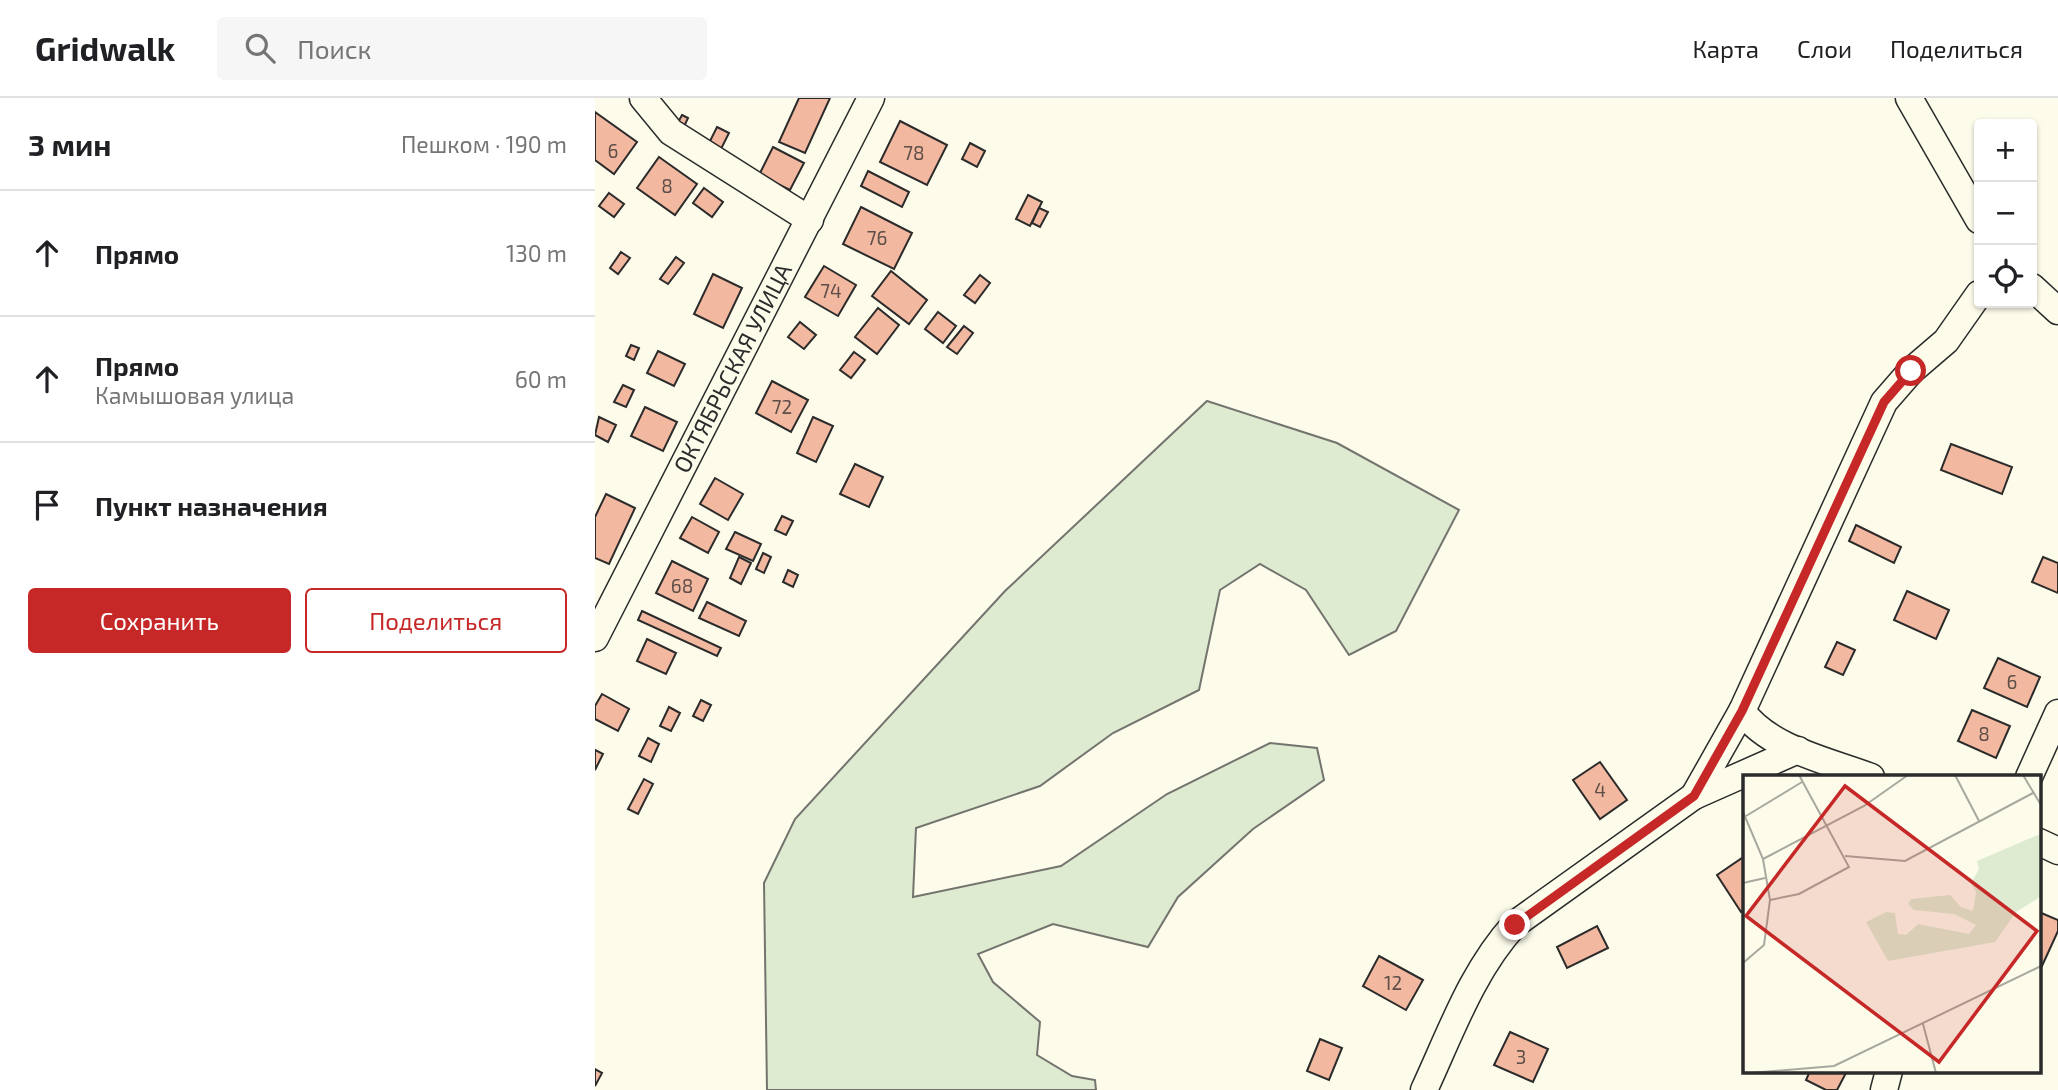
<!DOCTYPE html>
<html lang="ru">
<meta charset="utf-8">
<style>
body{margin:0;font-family:"Exo 2",sans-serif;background:#f6f6f6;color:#202124}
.controls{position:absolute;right:21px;top:21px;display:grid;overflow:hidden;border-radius:7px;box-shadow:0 2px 5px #0004}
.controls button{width:63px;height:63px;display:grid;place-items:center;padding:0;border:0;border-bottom:2px solid #e0e0e0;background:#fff;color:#202124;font:35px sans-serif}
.stop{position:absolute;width:21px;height:21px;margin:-16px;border:5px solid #c62828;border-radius:50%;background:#fff}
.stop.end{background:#c62828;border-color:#fff;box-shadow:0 2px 7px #0008}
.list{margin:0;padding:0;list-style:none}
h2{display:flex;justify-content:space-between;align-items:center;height:91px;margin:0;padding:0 28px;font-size:30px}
h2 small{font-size:23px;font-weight:400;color:#757577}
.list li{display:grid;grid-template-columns:46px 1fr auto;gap:21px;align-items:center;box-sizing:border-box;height:126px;padding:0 28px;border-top:2px solid #e0e0e0}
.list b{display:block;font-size:26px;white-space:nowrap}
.list p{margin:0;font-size:23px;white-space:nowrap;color:#757577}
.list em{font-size:23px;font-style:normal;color:#757577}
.actions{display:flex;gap:14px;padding:21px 28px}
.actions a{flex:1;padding:16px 0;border:2px solid #c62828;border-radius:7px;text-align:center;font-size:24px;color:#c62828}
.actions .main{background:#c62828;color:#fff}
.icon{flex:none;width:38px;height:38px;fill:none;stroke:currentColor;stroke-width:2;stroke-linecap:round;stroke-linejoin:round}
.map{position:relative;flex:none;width:1463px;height:992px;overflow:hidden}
header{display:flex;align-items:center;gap:42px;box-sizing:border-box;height:98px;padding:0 35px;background:#fff;border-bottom:2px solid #e0e0e0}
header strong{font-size:33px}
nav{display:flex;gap:38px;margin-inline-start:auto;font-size:24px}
.search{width:490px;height:63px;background:#f6f6f6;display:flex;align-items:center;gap:18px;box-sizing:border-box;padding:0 24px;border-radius:7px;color:#757577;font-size:26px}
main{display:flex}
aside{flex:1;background:#fff}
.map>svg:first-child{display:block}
.green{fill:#deebd1;stroke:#74746e;stroke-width:2}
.building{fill:#f2b8a0;stroke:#2b2b2b;stroke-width:2}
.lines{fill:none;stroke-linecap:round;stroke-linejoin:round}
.minor-casing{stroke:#2b2b2b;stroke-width:29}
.minor{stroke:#fdfbea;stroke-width:26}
.route{stroke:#c62828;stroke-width:9}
.labels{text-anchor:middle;stroke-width:5;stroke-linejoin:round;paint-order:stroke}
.number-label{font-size:19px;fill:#5d4e48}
.street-label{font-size:23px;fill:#2b2b2b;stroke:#fdfbea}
.inset-road{fill:none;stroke:#a9a89e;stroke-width:2}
.view{fill:#c62828;fill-opacity:0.15;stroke:#c62828;stroke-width:3.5}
.inset-edge{fill:none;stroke:#2b2b2b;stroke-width:3.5}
</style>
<header>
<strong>Gridwalk</strong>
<div class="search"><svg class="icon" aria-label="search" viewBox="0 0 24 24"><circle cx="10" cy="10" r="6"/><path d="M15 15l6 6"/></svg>Поиск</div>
<nav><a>Карта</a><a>Слои</a><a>Поделиться</a></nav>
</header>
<main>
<aside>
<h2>3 мин<small>Пешком · 190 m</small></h2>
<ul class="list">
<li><svg class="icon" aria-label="ahead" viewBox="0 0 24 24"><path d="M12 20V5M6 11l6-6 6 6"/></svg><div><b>Прямо</b></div><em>130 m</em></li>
<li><svg class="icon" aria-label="ahead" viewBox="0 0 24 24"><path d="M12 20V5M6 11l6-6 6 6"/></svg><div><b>Прямо</b><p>Камышовая улица</p></div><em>60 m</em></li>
<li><svg class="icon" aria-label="arrive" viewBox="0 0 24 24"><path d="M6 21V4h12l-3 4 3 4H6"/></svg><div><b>Пункт назначения</b></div></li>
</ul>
<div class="actions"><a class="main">Сохранить</a><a>Поделиться</a></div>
</aside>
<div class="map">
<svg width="1463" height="992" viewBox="0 0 1463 992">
<rect width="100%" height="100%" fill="#fdfbea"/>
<polygon class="green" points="612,303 742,345 864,412 801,533 754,557 711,492 665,466 625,492 604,592 518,635 445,688 321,730 318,799 466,768 572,696 675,645 722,650 729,682 658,731 583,799 553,849 458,826 383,856 398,884 445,924 442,957 477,978 500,982 501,992 172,992 169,785 200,721 410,493"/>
<g class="building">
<polygon points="204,0 235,0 210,55 184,44"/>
<polygon points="0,14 42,44 19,76 0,62"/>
<polygon points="87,17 93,20 87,33 80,30"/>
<polygon points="305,23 352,47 332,87 285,64"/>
<polygon points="122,29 134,35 124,55 112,49"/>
<polygon points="375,45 390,53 382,69 367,61"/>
<polygon points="178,49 209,65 195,92 164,77"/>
<polygon points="64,59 102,86 80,117 42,90"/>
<polygon points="273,73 314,94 307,109 266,88"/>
<polygon points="109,90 128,104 117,119 98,105"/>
<polygon points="14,95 29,106 19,119 4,108"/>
<polygon points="433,97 447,104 435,128 421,121"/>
<polygon points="266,109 317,135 299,171 248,146"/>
<polygon points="444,110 453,114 445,129 437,125"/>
<polygon points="26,154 35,160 23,176 15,170"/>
<polygon points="81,159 89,165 73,186 65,181"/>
<polygon points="229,168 261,187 243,218 210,199"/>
<polygon points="296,173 332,202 314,226 277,198"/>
<polygon points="118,176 147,190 128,230 99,216"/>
<polygon points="385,177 395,185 380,205 369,197"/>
<polygon points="283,210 304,227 282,256 260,239"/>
<polygon points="343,214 361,228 348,245 330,231"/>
<polygon points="205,224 221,237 209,251 193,239"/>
<polygon points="369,228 378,235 362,256 352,249"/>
<polygon points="36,247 44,250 39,262 31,258"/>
<polygon points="63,253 90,266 79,288 52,275"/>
<polygon points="259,254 270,262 256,280 245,272"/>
<polygon points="177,283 213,302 196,334 161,315"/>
<polygon points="28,287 39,292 31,309 19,304"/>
<polygon points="50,309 82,324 68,353 36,338"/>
<polygon points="4,319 21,327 13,344 0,337"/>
<polygon points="218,319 238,328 221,364 202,355"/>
<polygon points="1356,346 1417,369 1407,396 1346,372"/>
<polygon points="260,366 288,379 274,409 245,396"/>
<polygon points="120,380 148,396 133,422 105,406"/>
<polygon points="11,396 40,410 14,466 0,460 0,419"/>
<polygon points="187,418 198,423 191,437 180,432"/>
<polygon points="97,419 124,434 113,455 85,440"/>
<polygon points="1261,427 1306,449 1299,465 1254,443"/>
<polygon points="140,434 166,446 158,463 131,451"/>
<polygon points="168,455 176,459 169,475 161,471"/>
<polygon points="144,459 156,465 146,486 135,480"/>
<polygon points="1448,459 1463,465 1463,495 1437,484"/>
<polygon points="77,463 113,481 98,513 61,495"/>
<polygon points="193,472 203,477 198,489 188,484"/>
<polygon points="1312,493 1354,512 1341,541 1299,522"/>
<polygon points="112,504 151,523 144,538 104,520"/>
<polygon points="47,513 126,550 122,558 43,522"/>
<polygon points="52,541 81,555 71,576 42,563"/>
<polygon points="1242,544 1260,552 1248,577 1230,569"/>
<polygon points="1403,560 1445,579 1432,609 1389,590"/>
<polygon points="7,596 34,611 23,633 0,621 0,608"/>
<polygon points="106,602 116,607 108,623 98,618"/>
<polygon points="74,609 85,615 76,633 65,628"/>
<polygon points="1377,612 1415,628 1401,660 1363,643"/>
<polygon points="53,640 64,646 56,664 44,658"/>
<polygon points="0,652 8,656 0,672"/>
<polygon points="1005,664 1032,702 1005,721 978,682"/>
<polygon points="49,681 58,686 43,716 33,711"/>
<polygon points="1150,758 1150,812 1146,814 1122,777"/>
<polygon points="1444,814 1463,822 1463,833 1447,868 1444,867"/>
<polygon points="1002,828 1013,850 972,870 962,849"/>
<polygon points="784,858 828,882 811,912 768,888"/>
<polygon points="915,934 953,951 938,984 899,967"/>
<polygon points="725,941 747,950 734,982 712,973"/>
<polygon points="0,971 7,975 0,988"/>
<polygon points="1215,973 1252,973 1242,992 1231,992 1211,982"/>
</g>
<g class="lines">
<g class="minor-casing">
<g id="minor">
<polyline points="48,0 76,34 215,122"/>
<polyline points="1314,0 1384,122"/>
<polyline points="1437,189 1463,213"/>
<path id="s1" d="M0,540L276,0"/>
<path d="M1276,679C1234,663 1174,651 1147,613L1289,304L1316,273L1351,243L1384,196"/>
<polyline points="1434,679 1463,615"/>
<polyline points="1099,698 1147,613"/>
<polyline points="1444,744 1463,753"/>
<path d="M829,992C856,934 877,873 920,826L1099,698L1203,652"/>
<polyline points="1289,992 1294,973"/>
</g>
</g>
<use href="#minor" class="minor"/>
</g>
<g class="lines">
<polyline class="route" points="920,827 1099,698 1147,613 1289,304 1316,273"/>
</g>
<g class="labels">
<g class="number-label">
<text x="18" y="60">6</text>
<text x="319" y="62">78</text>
<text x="72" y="95">8</text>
<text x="282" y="147">76</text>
<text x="236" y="200">74</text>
<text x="187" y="316">72</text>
<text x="87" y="495">68</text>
<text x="1417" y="591">6</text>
<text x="1389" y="643">8</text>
<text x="1005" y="699">4</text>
<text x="798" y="892">12</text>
<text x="926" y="966">3</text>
</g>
<g class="street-label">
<text dy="8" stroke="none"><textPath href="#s1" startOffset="303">ОКТЯБРЬСКАЯ УЛИЦА</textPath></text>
</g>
</g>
<g transform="translate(1148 677)">
<rect width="298" height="298" fill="#fdfbea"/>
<path d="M297,59V122L273,137L252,167L145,186L123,147L143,137L152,138L155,159L163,160L175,149L226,159L233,150L211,139L171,135L165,129L168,124L207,120L218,132L230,136L233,117L228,108L236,94L234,86Z" fill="#deebd1"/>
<path class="inset-road" d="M212,0L236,46M280,0L298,30M0,37L20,84L27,125L21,170L0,188M3,41L59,7M102,81L162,86L290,18M20,84L121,31L165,0M0,108L22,103M27,125L56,119L106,92L56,0M180,249L193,298M7,298L91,291L298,191"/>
<path class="view" d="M102,11L294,156L196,287L3,141Z"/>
<rect width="298" height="298" class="inset-edge"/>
</g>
</svg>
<div class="controls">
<button>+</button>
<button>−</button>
<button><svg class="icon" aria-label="locate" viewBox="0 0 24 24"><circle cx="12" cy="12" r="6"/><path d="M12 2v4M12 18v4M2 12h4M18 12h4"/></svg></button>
</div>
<div class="stop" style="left:1316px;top:273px"></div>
<div class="stop end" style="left:920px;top:827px"></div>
</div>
</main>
